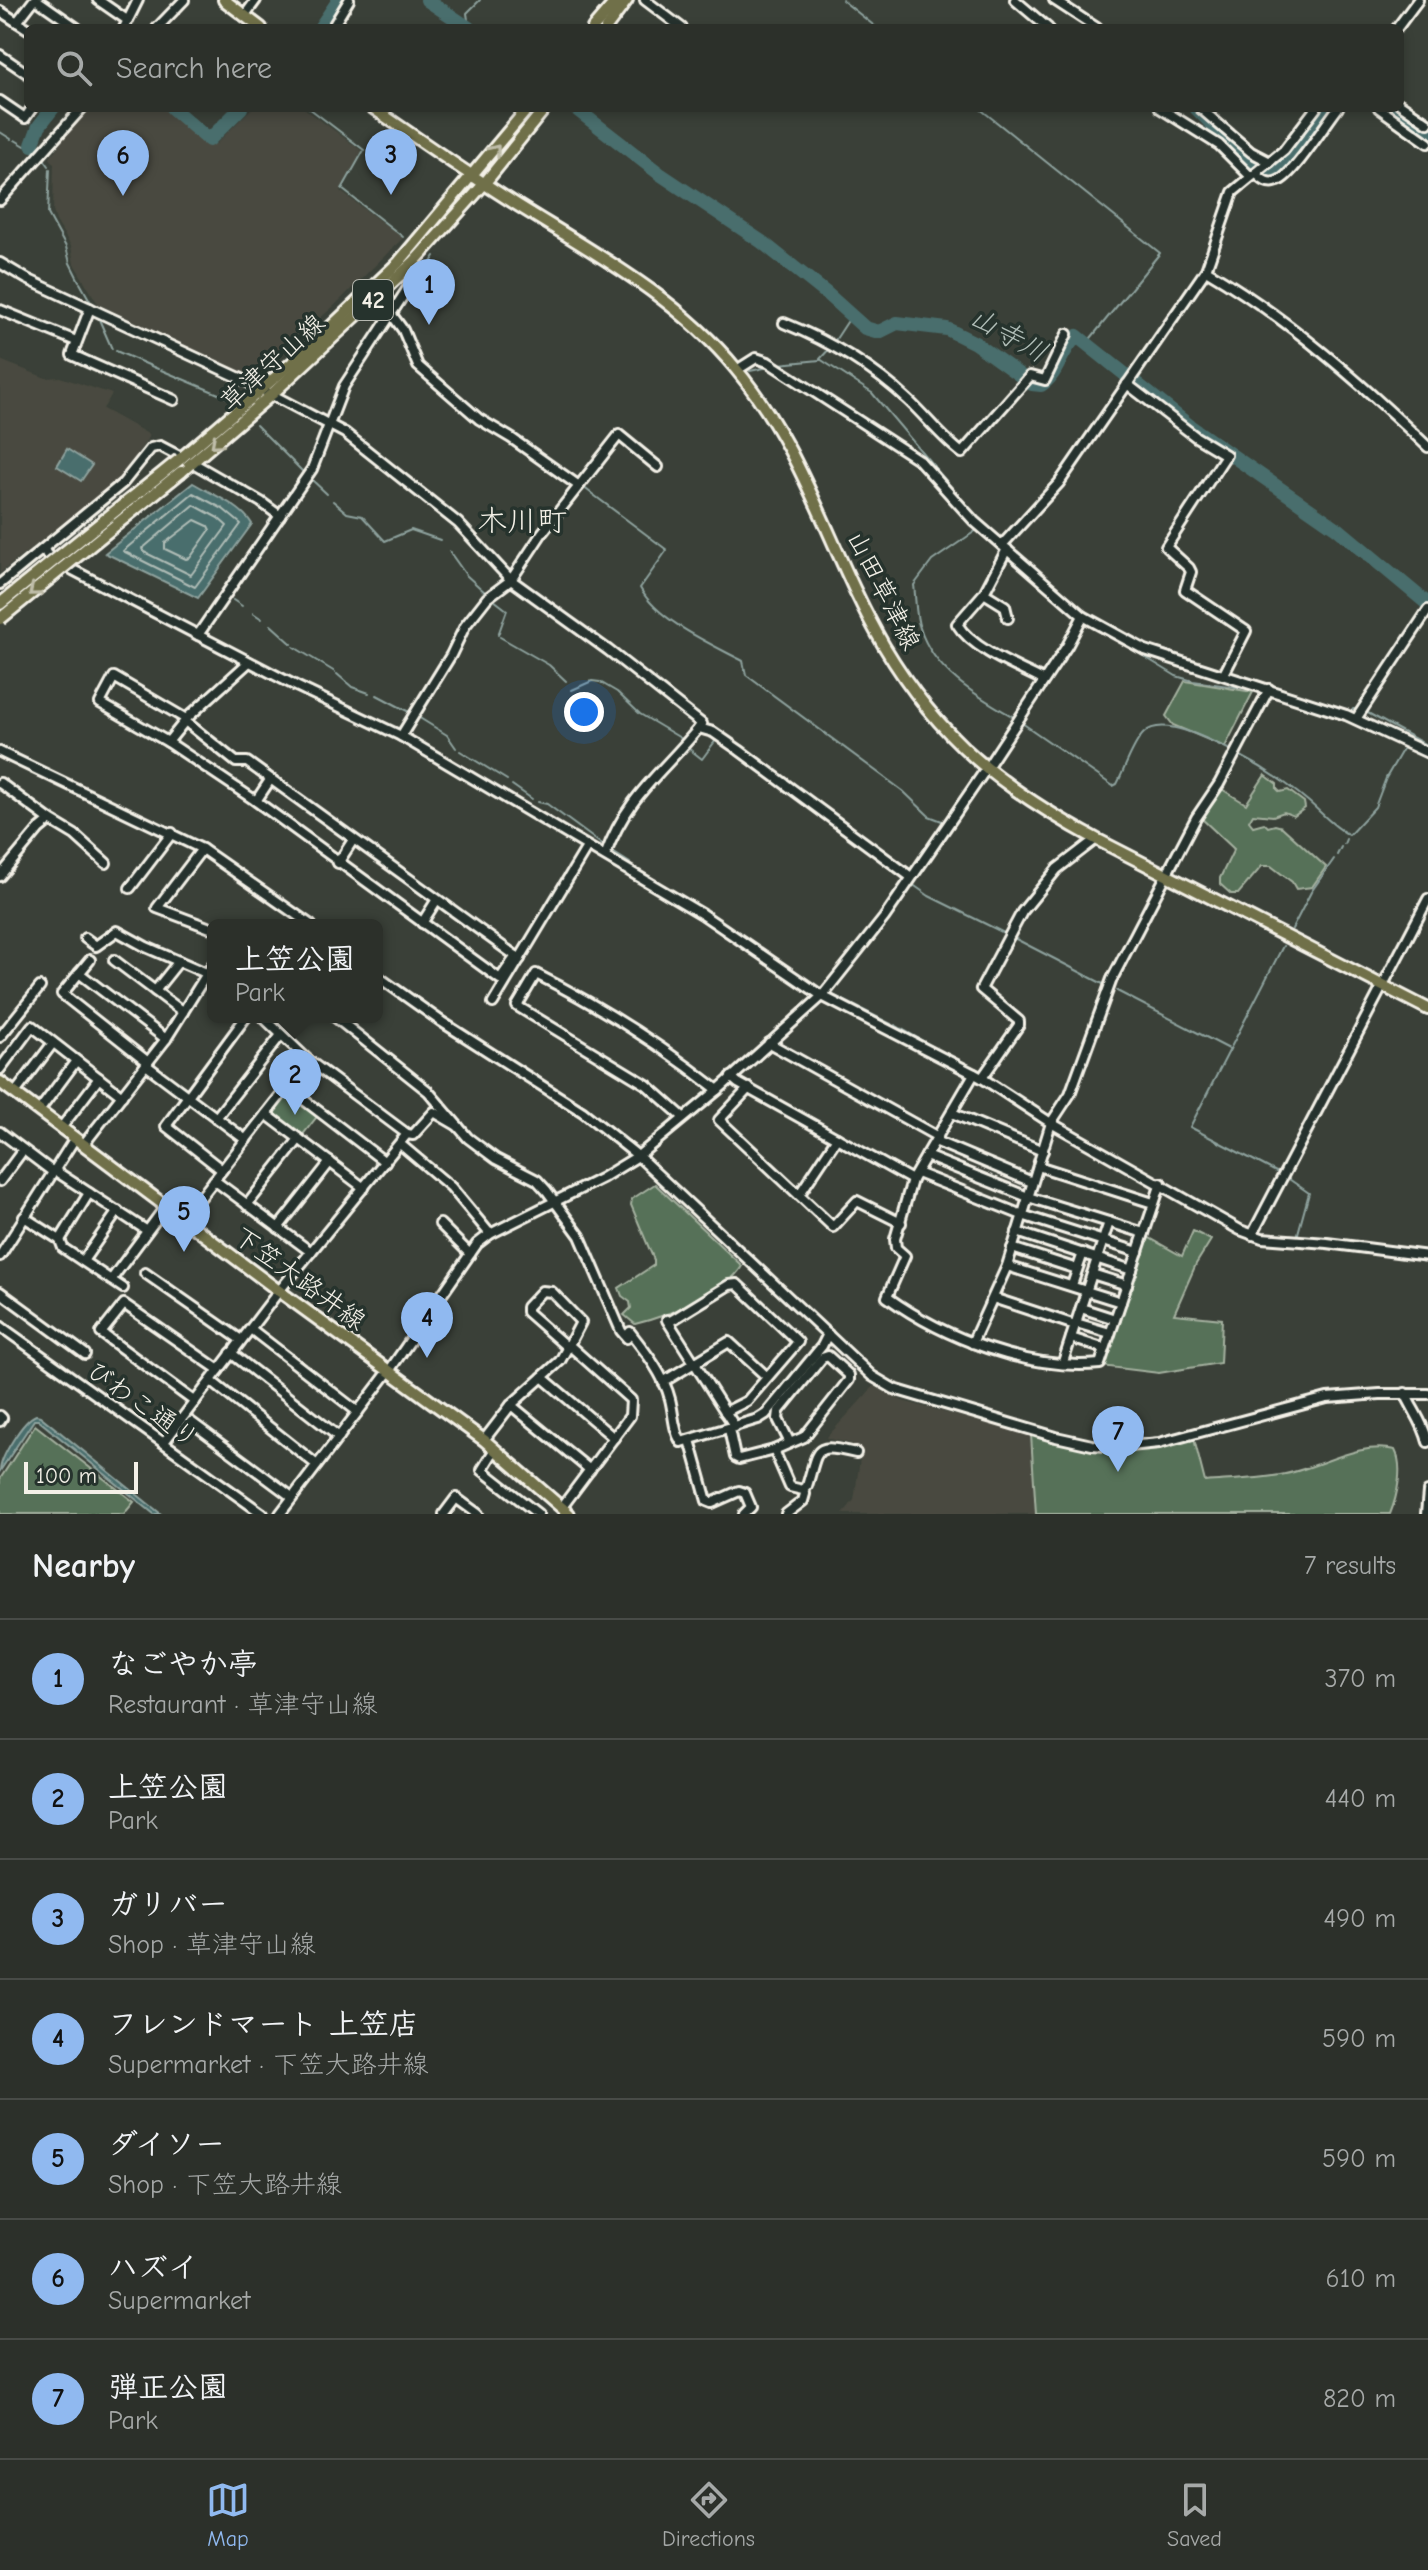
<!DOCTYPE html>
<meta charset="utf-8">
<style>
body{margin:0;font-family:"Comic Neue","Klee One",sans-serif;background:#343832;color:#f1f3f6}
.scale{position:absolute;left:24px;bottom:20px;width:114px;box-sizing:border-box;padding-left:8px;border:4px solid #f4f1e8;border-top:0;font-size:22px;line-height:28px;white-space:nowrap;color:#f4f1e8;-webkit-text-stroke:6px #26332d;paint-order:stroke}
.you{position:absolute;left:584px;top:712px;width:28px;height:28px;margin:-20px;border:6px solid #fff;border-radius:50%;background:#1a73e8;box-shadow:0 0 0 12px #1a73e833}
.badge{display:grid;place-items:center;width:52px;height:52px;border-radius:50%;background:#90b9f0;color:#111;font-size:26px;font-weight:700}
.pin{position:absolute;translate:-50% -66px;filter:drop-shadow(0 2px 4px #0008)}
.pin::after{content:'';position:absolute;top:42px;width:28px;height:24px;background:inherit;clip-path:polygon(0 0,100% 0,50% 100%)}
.popup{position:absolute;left:207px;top:919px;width:176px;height:104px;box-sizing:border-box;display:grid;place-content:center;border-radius:12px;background:#2c302a;filter:drop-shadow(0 2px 6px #0005);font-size:26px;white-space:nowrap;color:#a6a9a8}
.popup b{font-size:30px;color:#f1f3f6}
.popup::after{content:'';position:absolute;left:50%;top:100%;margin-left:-16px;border:16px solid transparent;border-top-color:#2c302a}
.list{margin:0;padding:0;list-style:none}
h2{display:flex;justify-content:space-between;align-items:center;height:104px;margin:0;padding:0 32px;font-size:34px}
h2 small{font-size:26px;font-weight:400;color:#a6a9a8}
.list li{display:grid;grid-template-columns:52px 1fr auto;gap:24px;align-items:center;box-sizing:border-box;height:120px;padding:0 32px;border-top:2px solid #484b47}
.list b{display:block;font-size:30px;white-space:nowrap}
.list p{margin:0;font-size:26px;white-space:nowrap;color:#a6a9a8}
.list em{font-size:26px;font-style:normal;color:#a6a9a8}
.icon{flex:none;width:44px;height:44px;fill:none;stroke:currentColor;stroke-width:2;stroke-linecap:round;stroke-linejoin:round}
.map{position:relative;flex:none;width:1428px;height:1514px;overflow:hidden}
.search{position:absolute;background:#2c302a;box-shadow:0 4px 12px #0003;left:24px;right:24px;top:24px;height:88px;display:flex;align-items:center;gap:20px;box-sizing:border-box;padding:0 28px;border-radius:12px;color:#a6a9a8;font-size:30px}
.sheet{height:944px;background:#2c302a}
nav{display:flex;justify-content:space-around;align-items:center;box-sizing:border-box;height:112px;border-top:2px solid #484b47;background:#2c302a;font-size:22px;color:#a6a9a8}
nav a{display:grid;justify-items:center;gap:4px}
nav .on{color:#90b9f0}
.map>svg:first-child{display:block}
.built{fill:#48493f}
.green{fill:#567158;stroke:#a5b1a0;stroke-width:2}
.water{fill:#4a6e6d;stroke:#8ea29e;stroke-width:2}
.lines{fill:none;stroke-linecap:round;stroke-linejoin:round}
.shore{stroke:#b0bdb7;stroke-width:2}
.stream{stroke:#8ea29e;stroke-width:2}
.river{stroke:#4a6e6d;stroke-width:14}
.minor-casing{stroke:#f4f1e8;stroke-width:14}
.major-casing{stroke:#f4f1e8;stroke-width:16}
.minor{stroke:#26332d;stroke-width:8}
.major{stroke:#70704a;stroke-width:10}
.major-bridge-casing{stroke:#f4f1e8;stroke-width:16;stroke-linecap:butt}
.major-bridge{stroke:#70704a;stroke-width:10}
.oneway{stroke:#bfbda9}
.labels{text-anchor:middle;stroke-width:7;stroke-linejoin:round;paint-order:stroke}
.shield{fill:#26332d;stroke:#b6b8b0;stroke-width:2}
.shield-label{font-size:24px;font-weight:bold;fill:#f4f1e8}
.street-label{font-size:26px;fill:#f4f1e8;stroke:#26332d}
.water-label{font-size:28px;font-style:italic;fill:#b0bdb7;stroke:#26332d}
.quarter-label{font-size:30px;fill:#f4f1e8;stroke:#26332d}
</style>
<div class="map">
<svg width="1428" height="1514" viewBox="0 0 1428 1514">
<rect width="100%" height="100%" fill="#3a4038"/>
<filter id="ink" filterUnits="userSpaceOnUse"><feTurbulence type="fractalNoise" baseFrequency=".0125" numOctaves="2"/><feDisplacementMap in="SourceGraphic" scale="16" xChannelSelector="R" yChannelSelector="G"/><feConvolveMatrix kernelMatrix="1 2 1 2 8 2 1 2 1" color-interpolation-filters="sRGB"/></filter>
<g filter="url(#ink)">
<g class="built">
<polygon points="91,108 166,108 211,143 216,144 252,108 304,108 362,151 340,191 403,238 334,306 252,377 98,304 74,264 71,246 56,221 53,211 54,164 50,158 63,139"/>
<polygon points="0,360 46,378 60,377 112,394 103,409 150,435 120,479 0,573"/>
<polygon points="874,1386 903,1401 1030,1435 1035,1514 843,1514 854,1500 861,1452 852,1444 826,1438"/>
</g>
<g class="green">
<polygon points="1185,681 1253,692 1225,747 1173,725 1166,716"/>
<polygon points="1265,775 1277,784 1277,789 1280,792 1288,790 1304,802 1305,808 1294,816 1284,812 1273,816 1253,814 1249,821 1253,826 1264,823 1268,827 1275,825 1282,827 1326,867 1312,887 1296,889 1292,882 1271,866 1262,866 1238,894 1231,894 1220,884 1220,878 1234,849 1200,817 1220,788 1246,804"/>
<polygon points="289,1092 319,1114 301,1137 272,1113"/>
<path d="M655,1184L742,1266C727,1293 664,1317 635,1324L624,1315L631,1308L630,1302L622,1296L619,1288L654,1265V1260L631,1205L632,1199Z"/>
<polygon points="1193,1231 1211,1240 1196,1264 1174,1314 1222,1319 1220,1363 1159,1373 1101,1366 1146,1236 1182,1256"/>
<polygon points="35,1425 134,1502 124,1514 0,1514 0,1479"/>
<path d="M1031,1435C1098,1452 1126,1457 1194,1439L1205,1482C1230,1480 1256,1479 1280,1475C1319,1469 1357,1441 1395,1450C1404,1467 1397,1497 1390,1514H1036Z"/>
</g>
<g class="water">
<polygon points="67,449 92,465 81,481 57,466"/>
<path d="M193,483C211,494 241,505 252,524L198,598L105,553Z"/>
<path d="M36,1415L40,1416L161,1514H154L38,1420H34L0,1471C0,1458 23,1420 36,1415Z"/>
</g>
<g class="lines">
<g class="shore">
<polygon points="193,493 223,509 241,524 195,587 123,551"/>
<polygon points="194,505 218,518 227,526 191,575 144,552 142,549"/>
<polygon points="195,520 208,526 210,530 190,558 186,559 165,549 165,543"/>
</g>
<g class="stream">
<polyline points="842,0 877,28"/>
<polyline points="465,25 468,20 467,13 480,0"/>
<polyline points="309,108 364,150 342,189 403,237"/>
<polyline points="979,108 1160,253 1091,338"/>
<polyline points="0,132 11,139"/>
<polyline points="15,140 25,146"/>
<polyline points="27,147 35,152"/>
<polyline points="44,159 49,166"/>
<polyline points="50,169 48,214 66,247 70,263 79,281"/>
<polyline points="80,283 93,306"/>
<polyline points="98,317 112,349"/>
<polyline points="400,320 398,314 435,256"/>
<polyline points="1283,327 1400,426"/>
<polyline points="834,342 851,316"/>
<polyline points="831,347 820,359 872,393 980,521"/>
<polyline points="116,351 158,369"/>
<polyline points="779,364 820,360"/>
<polyline points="428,369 462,399"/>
<polyline points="161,370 221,395"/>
<polyline points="750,371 769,367"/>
<polyline points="224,396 230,399"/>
<polyline points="485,418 517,438"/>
<polyline points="256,425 304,473"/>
<polyline points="311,479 327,494"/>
<path d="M583,487L667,550L640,588C658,621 711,644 743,661L746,675L903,791L929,816L942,821"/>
<polyline points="333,501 347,513 362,516 385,541 411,530 440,540"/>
<path d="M977,530L932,561L914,585C916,599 915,615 920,628C934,673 979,697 1017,719"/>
<polyline points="1010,548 1086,613"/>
<polyline points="449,551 466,575 487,594"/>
<polyline points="217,597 220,593"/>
<polyline points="233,600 242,606"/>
<polyline points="494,600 507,610 498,635"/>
<polyline points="253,613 262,619"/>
<polyline points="1089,623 1176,676 1193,681 1256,690"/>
<polyline points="271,625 292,644"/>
<polyline points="500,637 549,665 566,681"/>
<polyline points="294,647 335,672"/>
<polyline points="337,674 352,687 369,693"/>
<polyline points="572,690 592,681 600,682 617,692 640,714 682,739"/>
<polyline points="377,695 411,713"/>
<polyline points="1323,712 1347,720"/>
<polyline points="1366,712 1428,746"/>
<polyline points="1350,714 1353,709 1361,709"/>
<polyline points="418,717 447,735 456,748"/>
<path d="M1022,723L1113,786L1117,784C1124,771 1133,743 1144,733C1163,714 1214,742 1234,752"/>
<polyline points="688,748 702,759 716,740 719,741"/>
<polyline points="730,749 768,777"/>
<polyline points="460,751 507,780"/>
<path d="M1239,755C1264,768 1288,784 1309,802C1323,814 1332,826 1349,835L1375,807L1386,778L1404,747"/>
<polyline points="770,779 790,794"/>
<polyline points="512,785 532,799"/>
<polyline points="793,796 834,827"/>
<polyline points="538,802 547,804 604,846"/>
<polyline points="837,829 864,849"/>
<polyline points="1344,844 1346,839"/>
<polyline points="611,851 630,863"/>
<polyline points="867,851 880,861"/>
<polyline points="1337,855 1341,847"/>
<polyline points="882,863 904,879"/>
<polyline points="912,884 929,896 1006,934"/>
<polyline points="1292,929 1311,892 1334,859"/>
<polyline points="1012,937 1105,985"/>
<polyline points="1117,991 1229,1049"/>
<polyline points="831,994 891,1024"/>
<polyline points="895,1025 932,1046"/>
<polyline points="1058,1121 1060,1122"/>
<polyline points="1062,1124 1102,1148"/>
<polyline points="1280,1174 1190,1127 1283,946"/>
<polyline points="1286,1177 1309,1193 1297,1237"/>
<polyline points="1163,1182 1170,1185"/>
<polyline points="1179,1190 1186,1193"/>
<polyline points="1191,1196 1206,1205"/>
<polyline points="1209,1208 1218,1213"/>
</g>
<g class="river">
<polyline points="427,0 469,28"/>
<polyline points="320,28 339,0"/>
<polyline points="172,108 209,140 241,108"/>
<path d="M575,108L660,174L762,242L826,293L865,328L879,332L897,323L947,329L975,343L1032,384L1041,385C1060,373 1060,350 1077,336L1191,427L1338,529L1428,604"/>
<polyline points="1196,108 1254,166 1276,169 1287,160 1326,108"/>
<polyline points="1392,108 1428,132"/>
<polyline points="32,145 39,126 53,108"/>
</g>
<g class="minor-casing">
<g id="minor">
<polyline points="37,0 77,28"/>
<polyline points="98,0 127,20"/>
<polyline points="645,0 682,28"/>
<polyline points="1015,0 1048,28"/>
<polyline points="1054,0 1097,28"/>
<polyline points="0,11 28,29"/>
<polyline points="245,15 256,0"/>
<polyline points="17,22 34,0"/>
<polyline points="124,28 138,0"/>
<polyline points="157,28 184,0"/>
<polyline points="332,28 349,0"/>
<polyline points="1397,28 1418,0"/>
<polyline points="0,55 28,74"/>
<polyline points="0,101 25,118 32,108"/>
<polyline points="1400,104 1428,123"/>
<polyline points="1160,108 1219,145 1250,176"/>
<polyline points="1200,108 1251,152 1270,162"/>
<polyline points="1379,108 1428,143"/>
<path d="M1256,173C1262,180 1268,185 1278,181C1293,176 1326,123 1338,108"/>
<polyline points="0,200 82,108"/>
<path d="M0,263L27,279L240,378L345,433L458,523L511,580L608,650L702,724C664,772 627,794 605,856"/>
<path d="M1206,270C1288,318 1360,382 1428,447"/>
<polyline points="90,308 72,355 174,400"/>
<polyline points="0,310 76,341"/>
<polyline points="392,315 403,330 418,366 479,419 511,438 579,486"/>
<path d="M784,323C831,342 872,366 909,401C927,418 943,439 962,453L1030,376L1045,380L1067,334"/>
<polyline points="737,370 756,358 768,362 919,460 974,521 1083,616 1145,650 1346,715 1428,753"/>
<polyline points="1127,384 1196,437 1226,455 1166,547 1189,568 1191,572 1185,590 1246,631 1224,674"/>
<polyline points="193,463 261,502 280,516"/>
<polyline points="1002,545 1059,483 1206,270 1233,192 1284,150 1316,108"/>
<polyline points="44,549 47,555 73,570 298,687 401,736 702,914 822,996 982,1078 1051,1123 1240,1230 1262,1238 1327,1243 1428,1256"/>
<path d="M1007,549L984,593L957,624C972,649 1017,667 1043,680"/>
<polyline points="0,584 123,483 151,448 160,446 181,457"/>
<polyline points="984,593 1005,606 1008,618"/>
<polyline points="198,635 312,469 344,386 414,279 414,262"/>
<polyline points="186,719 249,662"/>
<polyline points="1356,719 1428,610"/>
<polyline points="185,721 168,742 256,801 500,979 516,956"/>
<polyline points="699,728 713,732 739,750 911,877"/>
<polyline points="401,736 451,655 465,626 487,598 511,580 542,533 619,435 658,467"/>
<polyline points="168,742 100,703 114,677 186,719 185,721 236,762 247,762 520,959"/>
<polyline points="0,752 202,849 311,925"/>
<polyline points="0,783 50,820 75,835 106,863"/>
<polyline points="256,801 270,780"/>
<polyline points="202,849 157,908 213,929"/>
<polyline points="338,863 353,840"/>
<polyline points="0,876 39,829 50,820"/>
<polyline points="130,888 172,833"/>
<polyline points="422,923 436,901"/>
<polyline points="85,938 96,946 117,931 146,947 213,976"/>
<polyline points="90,960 62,994 148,1062"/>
<polyline points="114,960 183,1012"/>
<polyline points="79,973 166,1039"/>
<polyline points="377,976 442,1022 583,1112 638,1156 872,1376 894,1389 1056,1437 1092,1445 1120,1447 1159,1443 1327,1398 1380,1394 1428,1394"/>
<polyline points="155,991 179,961"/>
<polyline points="493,1003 587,847"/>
<polyline points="263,1017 308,1060 407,1134"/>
<polyline points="335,1017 428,1091 468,1138 496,1159 537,1180 547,1191 580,1236 621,1331 627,1338"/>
<polyline points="0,1037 40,987"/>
<polyline points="769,1043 938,1137"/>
<polyline points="146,1065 246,1140"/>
<polyline points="0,1069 32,1026 122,1096"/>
<path d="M974,1074L912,1180L895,1239L896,1248L905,1256L887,1297C944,1338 1029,1371 1100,1364L1161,1183"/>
<polyline points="731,1077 738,1083 912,1180"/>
<polyline points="982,1078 1019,1025 1019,1021 981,989 1022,912 1057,869 1096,839"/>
<polyline points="287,1087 385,1162"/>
<polyline points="749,1088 719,1120 833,1227 857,1201 901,1223"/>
<polyline points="15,1093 53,1043"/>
<polyline points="39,1111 76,1061"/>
<polyline points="952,1113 1043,1151"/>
<polyline points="266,1114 364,1188"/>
<path d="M683,1117L647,1085L517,1006L536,974C600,1006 661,1045 718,1090"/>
<polyline points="216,1118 281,1035"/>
<polyline points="61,1128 99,1078"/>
<polyline points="0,1132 53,1172"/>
<polyline points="935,1141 1032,1182"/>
<polyline points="84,1144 166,1039 213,964"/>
<polyline points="400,1144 451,1187 490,1234"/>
<polyline points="926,1156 1028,1197 1144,1233"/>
<polyline points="1038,1166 1153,1203"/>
<polyline points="54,1170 146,1230"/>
<polyline points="222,1170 166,1126 246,1017"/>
<polyline points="917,1173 1022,1215 1138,1252"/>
<polyline points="214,1180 311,1252"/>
<polyline points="0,1181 23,1150"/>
<polyline points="799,1195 837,1138"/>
<polyline points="247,1205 299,1139"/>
<polyline points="24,1217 60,1240 63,1248 123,1288"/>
<polyline points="183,1220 308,1060"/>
<polyline points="440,1224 470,1254"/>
<polyline points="278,1228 330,1162"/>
<polyline points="1017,1232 1132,1270"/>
<polyline points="1252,1235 1428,899"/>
<polyline points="60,1240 89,1193"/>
<polyline points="1012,1248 1077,1269"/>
<polyline points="0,1256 75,1138"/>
<polyline points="83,1261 118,1211"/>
<polyline points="1007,1266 1121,1302"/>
<polyline points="145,1273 241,1340"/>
<polyline points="1092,1274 1127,1285"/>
<polyline points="111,1280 166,1206"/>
<polyline points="1072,1285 1083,1253"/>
<polyline points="0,1292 85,1354"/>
<polyline points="993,1298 1075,1325"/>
<polyline points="1081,1308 1115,1319"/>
<polyline points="667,1320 735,1427"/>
<polyline points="669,1322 729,1285 737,1284 798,1342 747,1401 725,1412"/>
<polyline points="1076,1323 1110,1333"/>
<polyline points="0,1326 263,1514"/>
<polyline points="252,1330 358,1412"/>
<path d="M630,1332C645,1351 664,1375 670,1399C674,1414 673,1429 681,1442L758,1419L766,1414L822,1346L828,1334"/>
<polyline points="1071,1338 1105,1349"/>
<polyline points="972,1343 1007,1266 1051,1123 1070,1094 1112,979 1196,818 1219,784 1269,689"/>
<polyline points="568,1348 527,1312 527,1307 542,1291 552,1292 581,1322 569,1345"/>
<polyline points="231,1353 339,1437"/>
<polyline points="1063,1362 1109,1222"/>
<polyline points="542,1377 614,1438"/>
<polyline points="211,1381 317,1465"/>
<polyline points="663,1382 729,1342 766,1376"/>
<path d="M1405,1393C1413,1411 1423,1422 1428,1442"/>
<polyline points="195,1402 101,1333 124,1304 219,1370"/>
<polyline points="511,1405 590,1470"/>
<polyline points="0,1416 2,1418 0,1421"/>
<polyline points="191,1422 292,1497"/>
<polyline points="729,1429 735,1457 739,1459 774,1450 804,1437 849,1380 849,1375 828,1356 822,1358 779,1411 778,1419 790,1443"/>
<polyline points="484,1440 511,1405 560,1361 569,1345 631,1400 630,1416 562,1507"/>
<polyline points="690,1440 707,1501 712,1503 739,1491 745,1493 751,1507 744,1514"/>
<polyline points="164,1442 279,1291 407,1134 413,1135 434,1112 458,1126"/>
<polyline points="495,1449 482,1470 538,1514"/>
<path d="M774,1450L790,1487L803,1490L807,1486C819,1447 813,1443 856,1453"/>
<polyline points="280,1514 389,1371 477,1244 490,1234 602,1178 638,1156 718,1090 822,996 884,918 986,769 1067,646 1083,616"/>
<polyline points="444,1514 456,1498 478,1514"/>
<polyline points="786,1514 803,1501 805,1494"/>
<polyline points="1426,1514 1428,1492"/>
</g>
</g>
<g class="major-casing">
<g id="major">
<polyline points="224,0 261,28"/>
<polyline points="593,28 617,0"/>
<polyline points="606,28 627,0"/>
<path d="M373,108C421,141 469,175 519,206C596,254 678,298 736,369C805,451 831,555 884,646C940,740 1002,788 1096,839L1428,1009"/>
<polyline points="180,459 299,357 399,262 528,108"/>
<polyline points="181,472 272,394 414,262 484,184 545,108"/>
<polyline points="0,1082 279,1291 484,1440 569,1514"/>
</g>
</g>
<use href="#minor" class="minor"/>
<use href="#major" class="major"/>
<g class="major-bridge-casing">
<g id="major-bridge">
<polyline points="0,604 180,459"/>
<polyline points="0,619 181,472"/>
</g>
</g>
<use href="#major-bridge" class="major-bridge"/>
</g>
<defs><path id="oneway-chevron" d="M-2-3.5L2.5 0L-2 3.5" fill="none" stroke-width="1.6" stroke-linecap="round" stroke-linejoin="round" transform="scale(2)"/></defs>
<g class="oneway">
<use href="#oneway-chevron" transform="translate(495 150) rotate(-51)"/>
<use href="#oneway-chevron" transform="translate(216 443) rotate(139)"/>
<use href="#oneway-chevron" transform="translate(34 591) rotate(141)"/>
</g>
</g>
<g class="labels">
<rect class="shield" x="353" y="280" width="40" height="40" rx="6"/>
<g class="shield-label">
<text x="373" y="308">42</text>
</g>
<g class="street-label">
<text transform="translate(272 362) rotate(-42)" y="9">草津守山線</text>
<text transform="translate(884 590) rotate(63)" y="9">山田草津線</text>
<text transform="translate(300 1278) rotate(36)" y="9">下笠大路井線</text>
<text transform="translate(143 1404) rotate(35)" y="9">びわこ通り</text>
</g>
<g class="water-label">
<text transform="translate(1009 334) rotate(29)" y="10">山寺川</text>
</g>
<g class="quarter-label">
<text x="522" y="531">木川町</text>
</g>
</g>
</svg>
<div class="scale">100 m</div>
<div class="you"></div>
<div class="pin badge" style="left:429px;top:325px">1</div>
<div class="pin badge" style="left:295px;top:1115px">2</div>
<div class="popup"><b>上笠公園</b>Park</div>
<div class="pin badge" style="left:391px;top:195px">3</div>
<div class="pin badge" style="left:427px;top:1358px">4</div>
<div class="pin badge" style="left:184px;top:1252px">5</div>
<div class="pin badge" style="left:123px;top:196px">6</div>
<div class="pin badge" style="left:1118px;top:1472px">7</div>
<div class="search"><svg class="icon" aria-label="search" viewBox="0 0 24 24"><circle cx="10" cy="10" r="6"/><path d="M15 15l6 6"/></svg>Search here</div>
</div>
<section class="sheet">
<h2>Nearby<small>7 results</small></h2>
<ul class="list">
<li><span class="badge">1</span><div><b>なごやか亭</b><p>Restaurant · 草津守山線</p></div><em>370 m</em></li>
<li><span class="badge">2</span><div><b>上笠公園</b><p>Park</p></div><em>440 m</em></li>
<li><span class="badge">3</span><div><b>ガリバー</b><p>Shop · 草津守山線</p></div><em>490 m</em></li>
<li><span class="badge">4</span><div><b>フレンドマート 上笠店</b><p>Supermarket · 下笠大路井線</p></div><em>590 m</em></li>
<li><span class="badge">5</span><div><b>ダイソー</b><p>Shop · 下笠大路井線</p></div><em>590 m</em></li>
<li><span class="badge">6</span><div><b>ハズイ</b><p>Supermarket</p></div><em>610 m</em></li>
<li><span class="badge">7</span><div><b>弾正公園</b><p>Park</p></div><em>820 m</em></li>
</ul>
</section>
<nav>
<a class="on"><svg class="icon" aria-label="map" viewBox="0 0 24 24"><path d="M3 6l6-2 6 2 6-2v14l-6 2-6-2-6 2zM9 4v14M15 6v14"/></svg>Map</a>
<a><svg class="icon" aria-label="directions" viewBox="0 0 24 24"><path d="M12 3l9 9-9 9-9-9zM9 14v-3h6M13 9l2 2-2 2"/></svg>Directions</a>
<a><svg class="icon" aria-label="saved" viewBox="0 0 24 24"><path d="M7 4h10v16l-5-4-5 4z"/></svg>Saved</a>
</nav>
